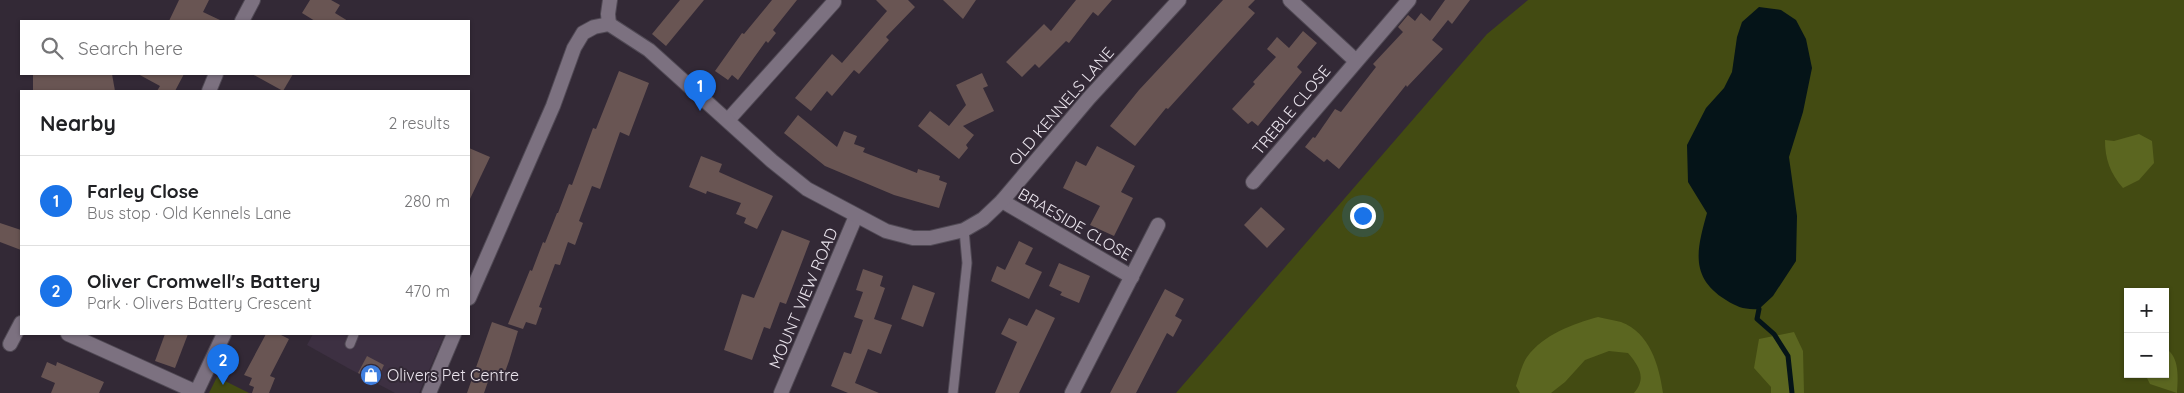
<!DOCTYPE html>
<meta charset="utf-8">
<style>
body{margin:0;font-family:Quicksand,sans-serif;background:#f6f6f6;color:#202124}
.controls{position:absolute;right:15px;bottom:15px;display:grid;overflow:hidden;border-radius:0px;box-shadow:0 1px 4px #0004}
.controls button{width:45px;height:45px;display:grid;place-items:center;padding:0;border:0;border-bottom:1px solid #e0e0e0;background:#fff;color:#202124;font:25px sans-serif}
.you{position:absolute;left:1362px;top:215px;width:18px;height:18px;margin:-12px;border:4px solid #fff;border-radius:50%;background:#1a73e8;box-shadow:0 0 0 8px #1a73e833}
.badge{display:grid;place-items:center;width:32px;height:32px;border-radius:50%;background:#1a73e8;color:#fff;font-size:16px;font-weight:700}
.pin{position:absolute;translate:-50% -41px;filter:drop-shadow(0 1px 2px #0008)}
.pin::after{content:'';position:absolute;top:26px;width:18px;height:15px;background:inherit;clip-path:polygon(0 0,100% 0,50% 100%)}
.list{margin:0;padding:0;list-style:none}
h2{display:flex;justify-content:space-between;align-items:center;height:65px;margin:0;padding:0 20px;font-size:21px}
h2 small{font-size:16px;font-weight:400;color:#757577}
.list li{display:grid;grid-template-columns:32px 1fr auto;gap:15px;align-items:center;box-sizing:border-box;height:90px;padding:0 20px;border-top:1px solid #e0e0e0}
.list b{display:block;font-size:19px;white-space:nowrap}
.list p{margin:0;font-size:16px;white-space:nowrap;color:#757577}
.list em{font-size:16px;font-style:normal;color:#757577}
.icon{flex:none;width:28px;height:28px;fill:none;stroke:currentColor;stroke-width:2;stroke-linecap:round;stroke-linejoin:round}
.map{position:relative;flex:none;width:2184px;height:393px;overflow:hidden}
.search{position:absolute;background:#fff;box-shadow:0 1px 4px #0004;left:20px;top:20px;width:450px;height:55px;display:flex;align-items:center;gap:12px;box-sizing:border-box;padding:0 18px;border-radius:0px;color:#757577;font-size:19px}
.panel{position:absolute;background:#fff;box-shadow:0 1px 4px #0004;left:20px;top:90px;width:450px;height:245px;border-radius:0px}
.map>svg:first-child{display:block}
.built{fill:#3d3042}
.green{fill:#434b12;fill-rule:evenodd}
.forest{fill:#5b6620}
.water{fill:#051418}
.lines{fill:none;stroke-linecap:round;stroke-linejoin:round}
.stream{stroke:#051418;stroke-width:5}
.building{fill:#695553}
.service-casing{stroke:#504954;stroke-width:11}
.minor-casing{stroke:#504954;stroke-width:16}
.tertiary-casing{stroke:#504954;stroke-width:16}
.service{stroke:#7c7180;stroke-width:9}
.minor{stroke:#7c7180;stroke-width:14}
.tertiary{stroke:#7c7180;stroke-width:14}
.labels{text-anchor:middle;stroke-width:4;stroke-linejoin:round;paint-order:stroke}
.street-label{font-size:16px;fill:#eae4ed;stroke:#332936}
.poi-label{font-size:16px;fill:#eae4ed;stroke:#332936;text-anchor:start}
</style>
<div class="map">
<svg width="2184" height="393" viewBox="0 0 2184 393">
<rect width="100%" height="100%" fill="#332936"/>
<polygon class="built" points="313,334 445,334 419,393 395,393 348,368 307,345"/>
<g class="green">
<path d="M1528,0H2184V393H1176L1487,34ZM2128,292H2165V374H2128Z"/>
<polygon points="217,377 249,393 209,393"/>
</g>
<g class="forest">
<path d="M2139,134L2152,141L2154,163L2139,180L2123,188C2110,173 2105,159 2105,140L2114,141Z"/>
<path d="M1598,317C1605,319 1614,320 1621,322C1650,333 1659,365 1663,393H1634C1647,378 1639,366 1628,353L1609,351L1585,360L1565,382L1551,393H1520L1516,386C1519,377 1522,364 1527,357C1544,334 1573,324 1598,317Z"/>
<polygon points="1794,332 1803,351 1804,393 1771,393 1771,387 1754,368 1759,339"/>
<path d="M2165,348C2180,356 2178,379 2177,393L2150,384L2145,374H2165Z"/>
</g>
<path class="water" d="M1759,7L1781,10L1796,20L1806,39L1812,68L1803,112L1789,157L1797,216L1796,261L1773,296L1759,309C1745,310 1737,307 1726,300C1689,277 1697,249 1707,213L1688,182L1687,145L1706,108L1724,88L1732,72L1737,37L1742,22Z"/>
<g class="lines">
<polyline class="stream" points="1759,309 1757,319 1774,334 1788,356 1792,393"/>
</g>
<g class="building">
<polygon points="179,0 209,0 203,12 222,21 169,21"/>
<polygon points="310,0 331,0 340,5 335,13 348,21 315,21 302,13"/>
<polygon points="680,0 704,0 666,46 652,34"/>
<polygon points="772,0 797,0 773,30 776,33 768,43 766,41 738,80 732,75 728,80 715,71 742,33 744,34"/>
<polygon points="876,0 908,0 915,7 886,37 889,40 859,74 854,70 832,96 827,91 811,111 795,98 832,54 842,63 887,11"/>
<polygon points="943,0 976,0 963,19"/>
<polygon points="1076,0 1112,0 1098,16 1093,12 1069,43 1066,41 1039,68 1035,64 1022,77 1006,62 1044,24 1051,31"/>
<polygon points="1223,0 1255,0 1248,7 1255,13 1168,109 1166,108 1135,146 1110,126 1139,90"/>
<polygon points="1445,0 1470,0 1452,24 1448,20 1432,40 1443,49 1407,87 1406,85 1339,169 1327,159 1324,162 1305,147 1313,137 1315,138 1335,109 1341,112 1376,67 1373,64 1403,32 1398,27 1408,15 1415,21 1421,13 1430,21"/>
<polygon points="1303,31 1317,43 1297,67 1302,72 1258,126 1252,121 1248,124 1232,109 1255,84 1253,82 1276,57 1267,49 1277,37 1289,48"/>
<polygon points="619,71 649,83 629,136 620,132 600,189 592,186 579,221 583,223 575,245 568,242 560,265 555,264 539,307 542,308 536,325 526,322 523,329 508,324 530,270 532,271 543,242 545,243 557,213 558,213 569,184 572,185 593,128 596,129"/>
<polygon points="982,73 988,86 983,88 994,111 963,126 974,135 966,145 968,148 959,159 918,126 930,111 949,126 966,105 956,85"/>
<polygon points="33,74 112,74 115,91 33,91"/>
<polygon points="138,74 184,74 175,91 157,91 160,86"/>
<polygon points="252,74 293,74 283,91"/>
<polygon points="798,115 837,147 844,131 857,136 854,144 865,148 863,152 917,173 918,169 940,176 939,180 947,183 939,208 894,195 825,166 784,133"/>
<polygon points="1097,146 1135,166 1121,192 1133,198 1114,236 1090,225 1100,206 1063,188 1076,161 1086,166"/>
<polygon points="469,148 490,157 469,201"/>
<polygon points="701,156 722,164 719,172 773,196 757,229 744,223 746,218 736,214 741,203 707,191 706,194 689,187"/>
<polygon points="1261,207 1285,229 1267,248 1244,225"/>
<polygon points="0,223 21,230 21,250 0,242"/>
<polygon points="782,230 810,241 786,304 780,302 770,329 764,327 752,360 724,350 742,294 754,298"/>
<polygon points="1019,241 1033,248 1025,264 1042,272 1029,299 991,281 997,266 1005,270"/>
<polygon points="1059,263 1090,276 1079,303 1060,295 1062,292 1049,286"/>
<polygon points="863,269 883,276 880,286 885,288 874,319 892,325 881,354 868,349 855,383 879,393 848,393 831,386 844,352 851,354 863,320 854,317 863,292 856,290"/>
<polygon points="913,285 935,293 923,327 901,319"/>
<polygon points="1165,289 1184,299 1175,316 1182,320 1173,337 1167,333 1136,393 1110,393"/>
<polygon points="1036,309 1055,318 1019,393 995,393 1017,342 1001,334 1009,318 1027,326"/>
<polygon points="492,322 518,331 509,361 502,380 490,376 484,393 467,393"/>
<polygon points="165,334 188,334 175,368 155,361"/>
<polygon points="266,334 279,334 289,339 270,376 275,378 269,393 252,393 254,387 249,385 252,378 244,375"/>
<polygon points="367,356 384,365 376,382 358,373"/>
<polygon points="47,362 56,366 57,362 104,382 99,393 51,393 55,383 41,377"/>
</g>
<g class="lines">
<g class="service-casing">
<g id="service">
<polyline points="350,344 354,334"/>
<polyline points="953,393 967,263 964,230"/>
</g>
</g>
<g class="minor-casing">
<g id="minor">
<polyline points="1290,0 1356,61"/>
<polyline points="242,21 253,0"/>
<polyline points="609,24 608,14 610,0"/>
<polyline points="209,91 216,74"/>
<polyline points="728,120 834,2"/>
<polyline points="1253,182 1409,0"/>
<polyline points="1002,201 1132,277"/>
<polyline points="68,334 196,392"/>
<polyline points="10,344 21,323"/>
<polyline points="196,393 224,334"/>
<polyline points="781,393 856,216"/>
<polyline points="1072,393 1158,225"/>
</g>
</g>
<g class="tertiary-casing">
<g id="tertiary">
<polyline points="469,298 553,106 574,48 583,33 594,27 609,24 649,50 772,161 807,189 886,231 913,238 930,238 964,230 983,219 1002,201 1089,98 1179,0"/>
<polyline points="429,393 454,334"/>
</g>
</g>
<use href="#service" class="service"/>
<use href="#minor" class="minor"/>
<use href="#tertiary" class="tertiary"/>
</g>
<defs>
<g id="shop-disc" transform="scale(1.125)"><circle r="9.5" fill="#3f7fe0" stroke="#332936"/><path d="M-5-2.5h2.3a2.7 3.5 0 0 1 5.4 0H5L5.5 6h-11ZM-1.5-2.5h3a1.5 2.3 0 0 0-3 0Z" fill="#fff"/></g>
</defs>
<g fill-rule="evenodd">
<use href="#shop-disc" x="371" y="375"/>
</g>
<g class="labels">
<g class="street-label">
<text transform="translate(1061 106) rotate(-49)" y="6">OLD KENNELS LANE</text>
<text transform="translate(1291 110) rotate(-50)" y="6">TREBLE CLOSE</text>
<text transform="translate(1075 224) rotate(30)" y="6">BRAESIDE CLOSE</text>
<text transform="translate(803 298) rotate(-67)" y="6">MOUNT VIEW ROAD</text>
</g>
<g class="poi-label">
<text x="387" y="381">Olivers Pet Centre</text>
</g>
</g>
</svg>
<div class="controls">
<button>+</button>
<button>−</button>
</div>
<div class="you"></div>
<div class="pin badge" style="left:700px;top:111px">1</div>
<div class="pin badge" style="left:223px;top:385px">2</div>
<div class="search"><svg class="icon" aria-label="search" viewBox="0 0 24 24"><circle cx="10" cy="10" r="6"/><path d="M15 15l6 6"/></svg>Search here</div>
<section class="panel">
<h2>Nearby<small>2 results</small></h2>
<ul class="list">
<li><span class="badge">1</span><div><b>Farley Close</b><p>Bus stop · Old Kennels Lane</p></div><em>280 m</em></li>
<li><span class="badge">2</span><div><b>Oliver Cromwell's Battery</b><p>Park · Olivers Battery Crescent</p></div><em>470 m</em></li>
</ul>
</section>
</div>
